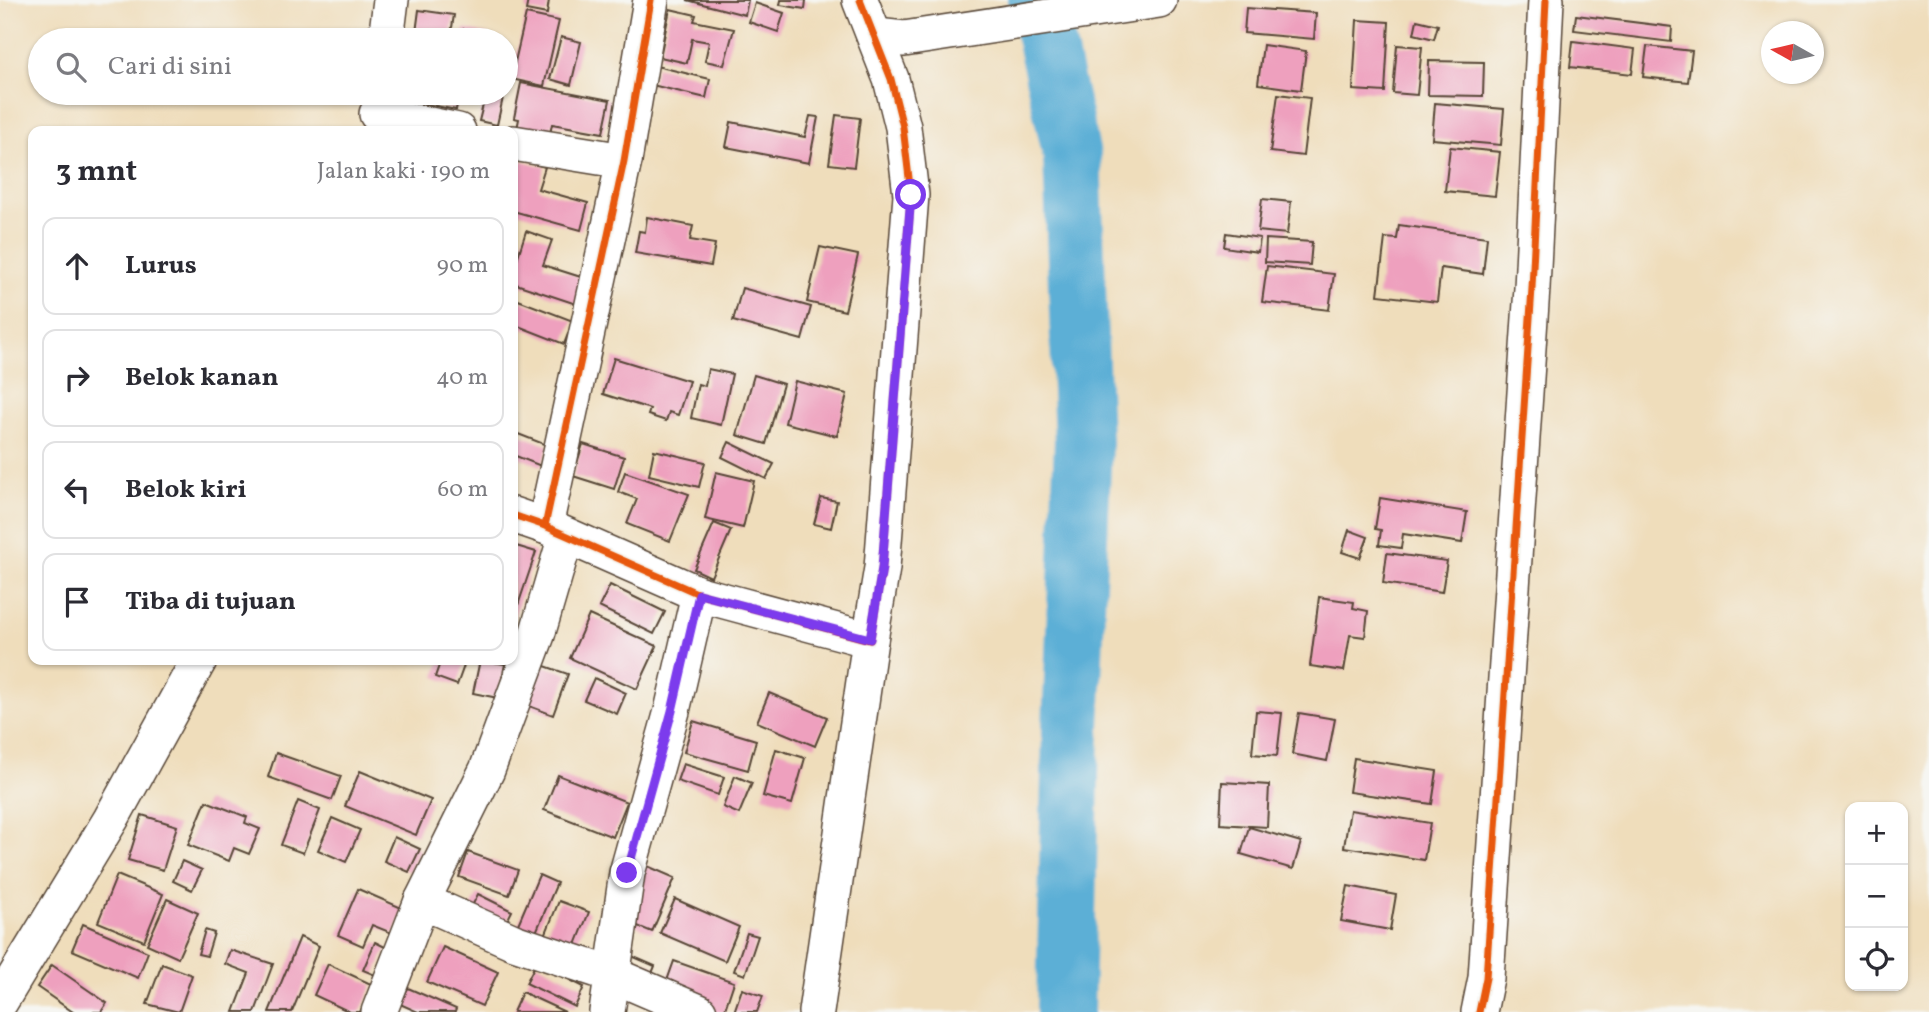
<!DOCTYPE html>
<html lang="id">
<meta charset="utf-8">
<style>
body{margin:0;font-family:Vollkorn,serif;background:#f2f2f3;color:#2b2b33}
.controls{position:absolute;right:21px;bottom:21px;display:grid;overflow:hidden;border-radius:14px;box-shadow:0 2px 5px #0004}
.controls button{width:63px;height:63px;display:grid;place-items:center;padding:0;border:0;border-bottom:2px solid #e1e1e2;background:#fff;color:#2b2b33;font:35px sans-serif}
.compass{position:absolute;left:1761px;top:21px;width:63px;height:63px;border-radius:50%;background:#fff;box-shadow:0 2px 5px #0004;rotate:278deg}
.stop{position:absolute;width:21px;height:21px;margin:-16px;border:5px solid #7c3aed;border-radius:50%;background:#fff}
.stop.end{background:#7c3aed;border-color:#fff;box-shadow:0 2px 7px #0008}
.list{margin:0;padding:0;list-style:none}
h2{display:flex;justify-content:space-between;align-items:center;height:91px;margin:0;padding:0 28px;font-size:30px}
h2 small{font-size:23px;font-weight:400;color:#7c7c81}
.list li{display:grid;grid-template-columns:46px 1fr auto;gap:21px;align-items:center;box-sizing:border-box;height:98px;margin:0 14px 14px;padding:0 14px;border:2px solid #e1e1e2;border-radius:14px}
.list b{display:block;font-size:26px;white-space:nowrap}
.list em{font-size:23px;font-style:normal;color:#7c7c81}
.icon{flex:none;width:38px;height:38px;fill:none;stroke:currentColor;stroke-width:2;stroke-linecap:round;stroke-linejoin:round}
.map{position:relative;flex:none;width:1929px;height:1012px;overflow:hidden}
.search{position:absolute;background:#fff;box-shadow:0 2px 5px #0004;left:28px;top:28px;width:490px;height:77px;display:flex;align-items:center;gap:18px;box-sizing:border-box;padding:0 24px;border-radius:38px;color:#7c7c81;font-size:26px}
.panel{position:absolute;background:#fff;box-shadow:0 2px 5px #0004;left:28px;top:126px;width:490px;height:539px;border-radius:14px}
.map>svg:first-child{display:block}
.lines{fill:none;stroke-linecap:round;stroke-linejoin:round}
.river{stroke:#5bafd6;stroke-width:58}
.building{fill:#eea0be}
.minor-casing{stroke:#564536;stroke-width:38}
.minor{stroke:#fff;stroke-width:35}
.cycleway-casing{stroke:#f6f6f2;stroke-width:11}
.cycleway{stroke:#e8590c;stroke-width:7}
.route{stroke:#7c3aed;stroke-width:9}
</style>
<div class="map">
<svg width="1929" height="1012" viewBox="0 0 1929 1012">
<rect width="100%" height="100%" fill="#f6f6f2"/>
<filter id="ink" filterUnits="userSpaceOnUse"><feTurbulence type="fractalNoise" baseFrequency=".0143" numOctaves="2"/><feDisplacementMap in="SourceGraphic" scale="14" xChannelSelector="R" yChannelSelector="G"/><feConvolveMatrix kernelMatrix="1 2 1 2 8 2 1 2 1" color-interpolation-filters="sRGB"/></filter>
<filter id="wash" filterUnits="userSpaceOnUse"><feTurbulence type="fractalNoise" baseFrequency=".00686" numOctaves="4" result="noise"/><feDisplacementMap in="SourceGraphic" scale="28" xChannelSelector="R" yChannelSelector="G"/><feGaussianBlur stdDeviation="1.57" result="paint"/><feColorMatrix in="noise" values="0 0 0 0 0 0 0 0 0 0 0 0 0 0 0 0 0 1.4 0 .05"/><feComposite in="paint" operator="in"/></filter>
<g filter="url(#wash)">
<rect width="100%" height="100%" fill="#efddbb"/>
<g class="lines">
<polyline class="river" points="1037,0 1072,156 1083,442 1071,727 1065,1012"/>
</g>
<g id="blocks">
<g class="building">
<polygon points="528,0 549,0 547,14 526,10"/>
<polygon points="687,0 748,0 745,15"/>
<polygon points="781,0 806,0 805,9 780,5"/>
<polygon points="755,3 784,13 778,32 749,22"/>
<polygon points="1246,8 1316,13 1314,39 1244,33"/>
<polygon points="670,9 696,15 694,21 734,29 724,65 705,61 709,42 692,39 687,63 660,57"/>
<polygon points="419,10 454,15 450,40 415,40"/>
<polygon points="526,14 559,21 544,86 511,79"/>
<polygon points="1576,15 1672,27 1671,42 1574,30"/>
<polygon points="1357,20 1389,22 1385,92 1353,90"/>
<polygon points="1417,20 1438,25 1434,39 1414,34"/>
<polygon points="464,29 489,35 488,40 461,40"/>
<polygon points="561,37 581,42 571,85 550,79"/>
<polygon points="1573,41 1635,49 1632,74 1570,67"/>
<polygon points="1263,45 1306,51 1301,90 1258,84"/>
<polygon points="1397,45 1422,47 1417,95 1393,93"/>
<polygon points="1647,46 1692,51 1688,82 1643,77"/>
<polygon points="1429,61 1484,62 1483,96 1428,95"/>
<polygon points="656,66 710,79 706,98 652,85"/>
<polygon points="521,83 610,100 603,133 552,124 549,139 516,134 519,119 514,118"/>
<polygon points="402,93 459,93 456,110 401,99"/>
<polygon points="486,93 504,93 497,125 479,121"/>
<polygon points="1278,94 1310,98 1303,156 1270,152"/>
<polygon points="1435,103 1504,109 1501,145 1432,139"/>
<polygon points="836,115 860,118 854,167 829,164"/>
<polygon points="810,116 818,117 809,163 726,147 731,122 805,137"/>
<polygon points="1450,147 1500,152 1495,196 1445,191"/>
<polygon points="513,158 545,167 538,189 588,203 581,230 513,211"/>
<polygon points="1262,199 1291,202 1287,234 1258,231"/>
<polygon points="647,217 693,226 690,240 715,244 711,266 635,253 639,231 645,232"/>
<polygon points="1399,225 1487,237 1483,274 1441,268 1437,302 1378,295 1385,238 1397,239"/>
<polygon points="526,231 552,240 543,265 587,279 579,305 513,283 513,272"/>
<polygon points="1226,233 1260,238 1258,252 1224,247"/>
<polygon points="1266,239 1312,242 1310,265 1265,262"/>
<polygon points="820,247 858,255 845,311 807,302"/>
<polygon points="1267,266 1334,274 1329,310 1262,302"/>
<polygon points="742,288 811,307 802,340 733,321"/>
<polygon points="513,298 573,321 564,344 513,324"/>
<polygon points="614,358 689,381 678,415 669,412 666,421 648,415 650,409 603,394"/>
<polygon points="708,369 732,374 721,425 691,418 698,384 705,386"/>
<polygon points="754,375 783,384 766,444 737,435"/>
<polygon points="795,381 847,394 837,436 785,423"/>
<polygon points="513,432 549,446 541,466 516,456 513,463"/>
<polygon points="729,442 774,464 766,479 722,457"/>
<polygon points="583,444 624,457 614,489 573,476"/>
<polygon points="654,450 705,462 699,487 649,475"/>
<polygon points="625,472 689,494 670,541 627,524 637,499 618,492"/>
<polygon points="716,472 754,481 743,528 705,519"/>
<polygon points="821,498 837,501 831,528 814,524"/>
<polygon points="1380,498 1467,512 1462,543 1403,534 1401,548 1379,545 1381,530 1375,529"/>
<polygon points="714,523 731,530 711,577 694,569"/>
<polygon points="1349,530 1368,537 1360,558 1342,552"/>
<polygon points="513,545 536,552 513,620"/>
<polygon points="1387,553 1447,561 1442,592 1383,583"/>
<polygon points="610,585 665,612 654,634 599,607"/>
<polygon points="1319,597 1354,602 1353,608 1368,611 1365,637 1350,635 1344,671 1310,666"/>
<polygon points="589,615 657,646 637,689 570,658"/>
<polygon points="441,660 466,660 457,685 435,677"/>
<polygon points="480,660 505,664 498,698 473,693"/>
<polygon points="536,663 568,674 553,715 521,703"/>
<polygon points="594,678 626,693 617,714 584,700"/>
<polygon points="769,693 827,717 815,746 757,722"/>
<polygon points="1256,711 1282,713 1277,756 1252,754"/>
<polygon points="1299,713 1335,719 1327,761 1292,754"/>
<polygon points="693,721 756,740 748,770 684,752"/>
<polygon points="776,749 805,758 792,804 763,796"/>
<polygon points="276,753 341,776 332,800 268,777"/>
<polygon points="1354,758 1437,771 1432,804 1349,792"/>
<polygon points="683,764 724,777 718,795 677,781"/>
<polygon points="360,771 431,800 416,835 345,806"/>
<polygon points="558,775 627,802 613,837 544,810"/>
<polygon points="735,776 752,783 739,814 723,807"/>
<polygon points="1222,782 1269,785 1267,827 1220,824"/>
<polygon points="206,801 247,817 245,823 260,829 249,854 234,848 229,861 188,845"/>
<polygon points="298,801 320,810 303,853 281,845"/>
<polygon points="1350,810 1430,823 1424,860 1344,847"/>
<polygon points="142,815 177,826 163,870 128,860"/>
<polygon points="332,818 360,830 346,862 318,850"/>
<polygon points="1249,827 1301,842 1293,869 1241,854"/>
<polygon points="394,837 420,849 409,872 384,861"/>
<polygon points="468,852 518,870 509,895 459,877"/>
<polygon points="182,861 202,870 192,890 173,881"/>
<polygon points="645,865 675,878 652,932 623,920"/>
<polygon points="117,875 163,894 144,941 98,922"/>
<polygon points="539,875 557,883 531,944 513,936"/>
<polygon points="1348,886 1396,895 1390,930 1341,921"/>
<polygon points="358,889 404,909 394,934 372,925 363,946 338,935"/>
<polygon points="478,894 512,911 503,929 469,912"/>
<polygon points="167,899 198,913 178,958 147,944"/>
<polygon points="675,899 739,927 725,961 660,933"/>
<polygon points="559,901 589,912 570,960 540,948"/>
<polygon points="83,924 148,952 138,978 72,950"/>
<polygon points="205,930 214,933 207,956 198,954"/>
<polygon points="747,933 758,936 745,975 734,971"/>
<polygon points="300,937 319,946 292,1012 269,1012"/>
<polygon points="375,942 387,948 375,975 363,970"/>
<polygon points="443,947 498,972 482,1006 427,982"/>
<polygon points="230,950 273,964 255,1012 234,1012 249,973 225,964"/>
<polygon points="627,954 655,966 648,983 620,970"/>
<polygon points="674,961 734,982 724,1012 710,1012 662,995"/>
<polygon points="536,963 584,987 575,1007 526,983"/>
<polygon points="162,964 192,975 179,1012 147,1004"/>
<polygon points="328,964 373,985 360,1012 350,1012 314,995"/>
<polygon points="52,965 107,1003 101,1012 73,1012 37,987"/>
<polygon points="408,988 456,1009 455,1012 418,1012 400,1004"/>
<polygon points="742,989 763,996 757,1012 734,1012"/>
<polygon points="522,992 565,1012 513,1012"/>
</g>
</g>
</g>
<g filter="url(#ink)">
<use href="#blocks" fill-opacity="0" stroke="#564536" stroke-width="2"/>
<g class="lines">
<g class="minor-casing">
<g id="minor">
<polyline points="876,36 904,39 1159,0"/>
<polyline points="386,40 391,0"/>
<polyline points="377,114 458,131"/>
<polyline points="513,143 624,161"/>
<polyline points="513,515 545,526 699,594 870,640 882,568 911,195 903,127 891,79 860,0"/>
<polyline points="545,526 624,161 651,0"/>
<polyline points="422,901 514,942 613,975 699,1012"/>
<polyline points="0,1002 111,819 199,660"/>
<polyline points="379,1012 422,901 487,770 537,635 566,536"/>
<polyline points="607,1012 627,873 672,711 699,594"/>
<polyline points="816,1012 870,640"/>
<polyline points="1479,1012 1486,978 1532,288 1546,0"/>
</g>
</g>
<use href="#minor" class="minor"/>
<g class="cycleway-casing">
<g id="cycleway">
<polyline points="513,515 545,526 699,594 870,640 882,568 911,195 903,127 891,79 860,0"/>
<polyline points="545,526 624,161 651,0"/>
<polyline points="1479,1012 1486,978 1532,288 1546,0"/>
</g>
</g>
<use href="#cycleway" class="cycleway"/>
</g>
</g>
<g class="lines" filter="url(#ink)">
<polyline class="route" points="627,873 672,711 699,594 870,639 882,568 911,195"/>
</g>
</svg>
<div class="controls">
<button>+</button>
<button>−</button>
<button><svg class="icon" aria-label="locate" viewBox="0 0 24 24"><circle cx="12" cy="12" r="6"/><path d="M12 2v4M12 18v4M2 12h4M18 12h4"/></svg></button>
</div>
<svg class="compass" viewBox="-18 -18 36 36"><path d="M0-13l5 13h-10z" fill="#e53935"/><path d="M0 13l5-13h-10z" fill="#7c7c81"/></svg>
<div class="stop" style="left:911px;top:195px"></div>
<div class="stop end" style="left:627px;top:873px"></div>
<div class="search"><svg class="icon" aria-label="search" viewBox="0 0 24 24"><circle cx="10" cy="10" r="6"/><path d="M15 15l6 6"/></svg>Cari di sini</div>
<section class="panel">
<h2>3 mnt<small>Jalan kaki · 190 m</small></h2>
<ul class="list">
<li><svg class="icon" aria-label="ahead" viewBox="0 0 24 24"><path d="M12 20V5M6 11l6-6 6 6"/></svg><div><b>Lurus</b></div><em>90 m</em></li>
<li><svg class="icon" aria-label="right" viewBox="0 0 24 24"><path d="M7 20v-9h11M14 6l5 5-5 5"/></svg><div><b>Belok kanan</b></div><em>40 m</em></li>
<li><svg class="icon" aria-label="left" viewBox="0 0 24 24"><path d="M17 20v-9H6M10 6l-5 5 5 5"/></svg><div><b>Belok kiri</b></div><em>60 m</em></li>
<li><svg class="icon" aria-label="arrive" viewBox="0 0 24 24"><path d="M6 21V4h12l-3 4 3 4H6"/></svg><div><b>Tiba di tujuan</b></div></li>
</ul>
</section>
</div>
